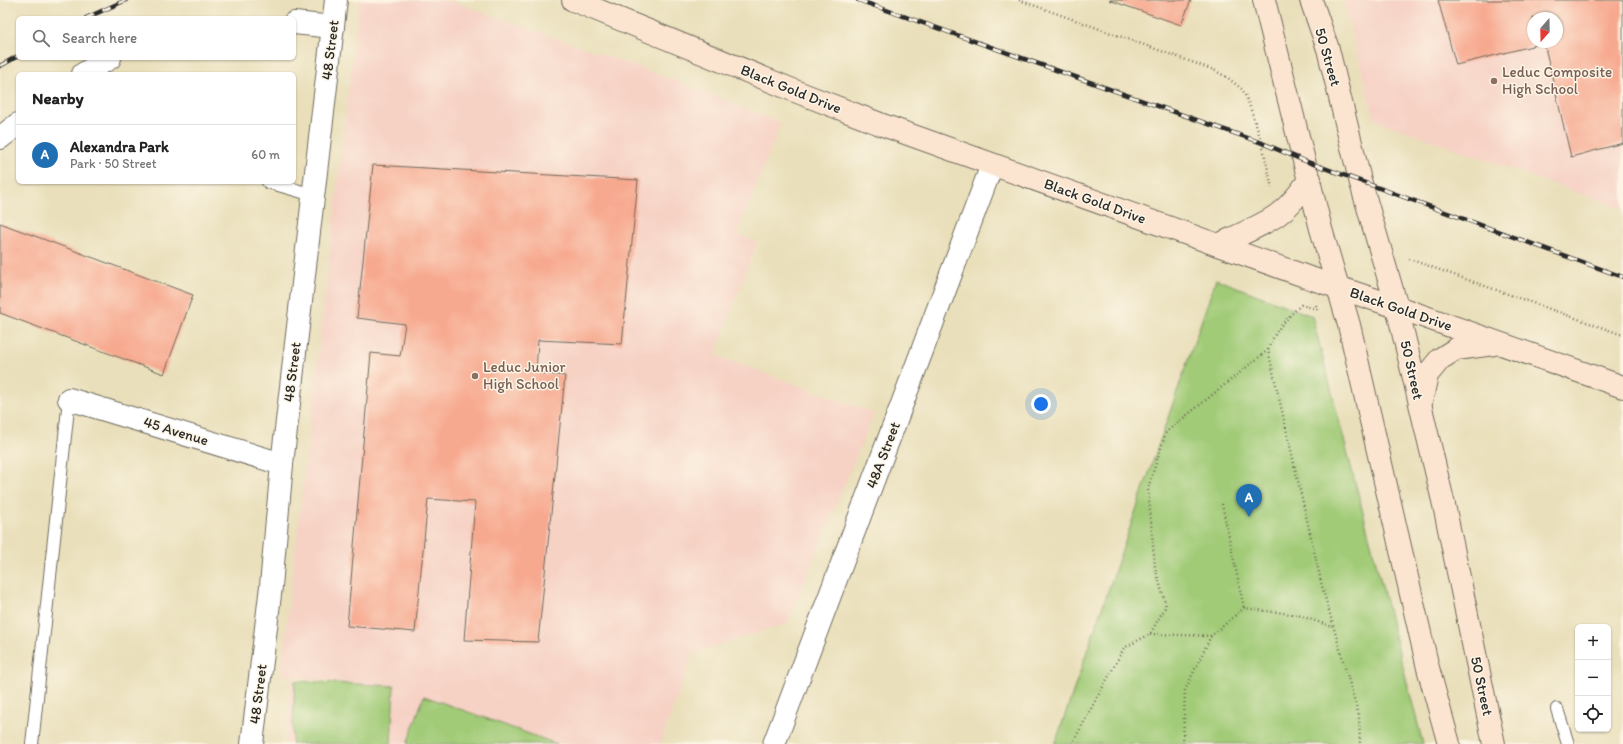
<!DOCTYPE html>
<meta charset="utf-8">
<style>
body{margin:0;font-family:Itim,sans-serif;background:#f2f2f2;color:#222}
.controls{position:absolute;right:12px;bottom:12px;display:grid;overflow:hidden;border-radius:6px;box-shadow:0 1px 3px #0004}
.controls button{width:36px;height:36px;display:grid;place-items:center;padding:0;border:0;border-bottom:1px solid #e0e0e0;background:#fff;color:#222;font:20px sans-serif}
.compass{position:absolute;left:1527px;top:12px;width:36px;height:36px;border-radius:50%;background:#fff;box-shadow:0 1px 3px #0004;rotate:200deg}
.you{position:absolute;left:1041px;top:404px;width:14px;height:14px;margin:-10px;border:3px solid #fff;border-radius:50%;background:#1a73e8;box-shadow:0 0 0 6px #1a73e833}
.badge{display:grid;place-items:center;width:26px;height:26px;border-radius:50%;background:#1f6fb2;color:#fff;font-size:13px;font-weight:700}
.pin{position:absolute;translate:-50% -33px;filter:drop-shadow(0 1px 2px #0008)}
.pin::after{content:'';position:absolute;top:21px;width:14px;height:12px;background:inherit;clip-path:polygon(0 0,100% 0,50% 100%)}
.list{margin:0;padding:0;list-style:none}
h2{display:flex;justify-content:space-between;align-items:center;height:52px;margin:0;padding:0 16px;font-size:17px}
h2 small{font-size:13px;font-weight:400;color:#767676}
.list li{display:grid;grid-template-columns:26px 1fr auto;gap:12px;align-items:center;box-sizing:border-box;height:60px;padding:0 16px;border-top:1px solid #e0e0e0}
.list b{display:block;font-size:15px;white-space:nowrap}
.list p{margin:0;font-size:13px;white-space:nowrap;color:#767676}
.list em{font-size:13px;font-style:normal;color:#767676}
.icon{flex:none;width:22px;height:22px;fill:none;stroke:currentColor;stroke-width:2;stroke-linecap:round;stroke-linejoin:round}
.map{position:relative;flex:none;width:1623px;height:744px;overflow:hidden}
.search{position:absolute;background:#fff;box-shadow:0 1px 3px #0004;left:16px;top:16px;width:280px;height:44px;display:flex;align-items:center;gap:10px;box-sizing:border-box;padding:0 14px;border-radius:6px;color:#767676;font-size:15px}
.panel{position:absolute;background:#fff;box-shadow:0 1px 3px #0004;left:16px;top:72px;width:280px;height:112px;border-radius:6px}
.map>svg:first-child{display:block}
.built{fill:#f6d2c5;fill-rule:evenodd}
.green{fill:#a1cb77;stroke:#667b51}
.building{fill:#f7a98f;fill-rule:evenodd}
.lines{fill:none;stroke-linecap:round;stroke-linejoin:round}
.service-casing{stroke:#6e6a5d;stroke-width:14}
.minor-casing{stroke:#6e6a5d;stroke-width:24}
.secondary-casing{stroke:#6e6a5d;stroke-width:24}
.path{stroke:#6e6a5d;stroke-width:2.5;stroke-dasharray:1 3;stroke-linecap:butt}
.service{stroke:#fff;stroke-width:12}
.minor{stroke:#fff;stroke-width:22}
.secondary{stroke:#fce5d0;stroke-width:22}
.rail-casing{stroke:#2b2b2b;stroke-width:4.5}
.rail{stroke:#fcf5e5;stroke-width:3;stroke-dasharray:9;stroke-linecap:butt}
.education-dot{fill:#8d6e63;stroke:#fcf5e5;stroke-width:1.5}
.labels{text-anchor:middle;stroke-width:3;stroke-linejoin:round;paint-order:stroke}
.street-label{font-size:15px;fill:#2b2b2b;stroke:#fcf5e5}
.education-label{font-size:15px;fill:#785e54;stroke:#fcf5e5;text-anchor:start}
</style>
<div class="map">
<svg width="1623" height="744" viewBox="0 0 1623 744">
<rect width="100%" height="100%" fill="#fcf5e5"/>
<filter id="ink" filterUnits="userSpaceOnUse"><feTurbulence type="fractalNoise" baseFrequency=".025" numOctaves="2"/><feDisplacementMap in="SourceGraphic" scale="8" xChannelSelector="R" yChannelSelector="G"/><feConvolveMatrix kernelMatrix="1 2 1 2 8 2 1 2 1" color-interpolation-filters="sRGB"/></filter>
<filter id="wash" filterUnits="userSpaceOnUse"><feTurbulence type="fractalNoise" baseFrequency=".012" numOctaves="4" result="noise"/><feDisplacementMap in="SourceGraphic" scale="16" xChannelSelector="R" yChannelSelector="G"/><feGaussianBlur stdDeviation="0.9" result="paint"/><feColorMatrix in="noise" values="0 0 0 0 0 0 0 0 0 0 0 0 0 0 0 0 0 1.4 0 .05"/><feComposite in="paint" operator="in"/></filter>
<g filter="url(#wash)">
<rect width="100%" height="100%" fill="#e9dfba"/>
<g class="built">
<polygon points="359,0 448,0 669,78 781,123 737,234 757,242 715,355 874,413 787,624 693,653 660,744 285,744 292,680 422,692 281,675"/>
<path d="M1343,0H1623V209L1375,120ZM1533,18H1557V42H1533Z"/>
</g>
<g class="green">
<polygon points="1216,279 1312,316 1423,744 1055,744"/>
<polygon points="295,681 394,686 391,744 292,744"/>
<polygon points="424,696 557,744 407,744"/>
</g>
<g id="blocks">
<g class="building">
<polygon points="1109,0 1191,0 1181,25"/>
<path d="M1438,0H1623V143L1571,157L1544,43L1456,65ZM1533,18H1557V42H1533Z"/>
<polygon points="373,165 638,180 622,344 538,340 536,373 565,376 538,642 464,640 475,502 428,499 415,632 347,626 371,353 400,356 405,324 357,318"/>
<polygon points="0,223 193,295 164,374 0,313"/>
</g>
</g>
</g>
<g filter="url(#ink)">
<use href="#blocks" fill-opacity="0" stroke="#6e6a5d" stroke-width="1"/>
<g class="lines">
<g class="service-casing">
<g id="service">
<polyline points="268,182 313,195"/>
<polyline points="1557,709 1568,744"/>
<polyline points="32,744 69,399"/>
</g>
</g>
<g class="minor-casing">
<g id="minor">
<polyline points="294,23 333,27"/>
<polyline points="83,74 110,58"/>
<polyline points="0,138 18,124"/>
<polyline points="69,399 282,464"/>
<polyline points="252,744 271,586 282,464 336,0"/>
<polyline points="774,744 992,165"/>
</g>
</g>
<g class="secondary-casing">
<g id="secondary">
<polyline points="573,0 800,93 880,124 1310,278 1397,307 1623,387"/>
<polyline points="1264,0 1321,229 1349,325 1428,668 1449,744"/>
<polyline points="1311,0 1328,49 1360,180 1397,307 1444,505 1494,744"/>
<path d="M1218,245C1235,237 1254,229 1271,219C1287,210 1299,194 1310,179"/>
<polyline points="1421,402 1427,375 1440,359 1456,349 1494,344"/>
</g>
</g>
<g class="path">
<polyline points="1019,0 1214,70 1228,78 1243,90 1250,107 1262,143 1272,188"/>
<polyline points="1409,259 1623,335"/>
<path d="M1316,305L1317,309L1301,305C1286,319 1275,330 1268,350L1323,590L1359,716L1360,744"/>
<polyline points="1222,504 1244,608"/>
<polyline points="1150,634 1211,636 1244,608 1298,615 1333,627"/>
<polyline points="1183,743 1185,690 1211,636"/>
<polyline points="1072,744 1124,648 1150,634 1166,606 1155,567 1148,488 1166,432 1268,350"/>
</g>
<use href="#service" class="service"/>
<use href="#minor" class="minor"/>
<use href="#secondary" class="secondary"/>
<g class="rail-casing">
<g id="rail">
<polyline points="858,0 1262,143 1305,161 1623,277"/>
<polyline points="86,18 126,0"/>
<polyline points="0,66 18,56"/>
</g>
</g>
<use href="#rail" class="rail"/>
</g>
</g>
<g class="education-dot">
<circle cx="1494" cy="81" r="4"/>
<circle cx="475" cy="376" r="4"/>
</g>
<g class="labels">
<g class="street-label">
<text transform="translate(330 50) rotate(-83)" y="5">48 Street</text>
<text transform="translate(1328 57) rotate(74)" y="5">50 Street</text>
<text transform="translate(791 89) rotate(22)" y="5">Black Gold Drive</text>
<text transform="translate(1095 201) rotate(20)" y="5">Black Gold Drive</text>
<text transform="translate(1401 309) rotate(19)" y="5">Black Gold Drive</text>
<text transform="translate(1412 370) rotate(77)" y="5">50 Street</text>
<text transform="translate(292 372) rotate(-83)" y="5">48 Street</text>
<text transform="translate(176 431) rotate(17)" y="5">45 Avenue</text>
<text transform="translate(883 455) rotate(-69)" y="5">48A Street</text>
<text transform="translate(1482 686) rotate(78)" y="5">50 Street</text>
<text transform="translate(258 694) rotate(-83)" y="5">48 Street</text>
</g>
<g class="education-label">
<text x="1502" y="77">Leduc Composite<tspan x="1502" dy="17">High School</tspan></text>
<text x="483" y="372">Leduc Junior<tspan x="483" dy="17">High School</tspan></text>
</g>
</g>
</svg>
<div class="controls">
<button>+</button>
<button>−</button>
<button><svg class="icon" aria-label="locate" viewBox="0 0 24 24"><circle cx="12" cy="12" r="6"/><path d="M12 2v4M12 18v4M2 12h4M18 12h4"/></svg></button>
</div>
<svg class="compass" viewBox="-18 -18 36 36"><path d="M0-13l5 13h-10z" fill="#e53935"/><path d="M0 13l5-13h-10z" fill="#767676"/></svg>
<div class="you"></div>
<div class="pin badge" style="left:1249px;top:517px">A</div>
<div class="search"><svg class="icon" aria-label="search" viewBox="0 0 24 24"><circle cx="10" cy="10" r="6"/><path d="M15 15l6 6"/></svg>Search here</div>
<section class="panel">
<h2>Nearby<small></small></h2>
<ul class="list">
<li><span class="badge">A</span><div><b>Alexandra Park</b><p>Park · 50 Street</p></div><em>60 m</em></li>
</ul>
</section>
</div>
